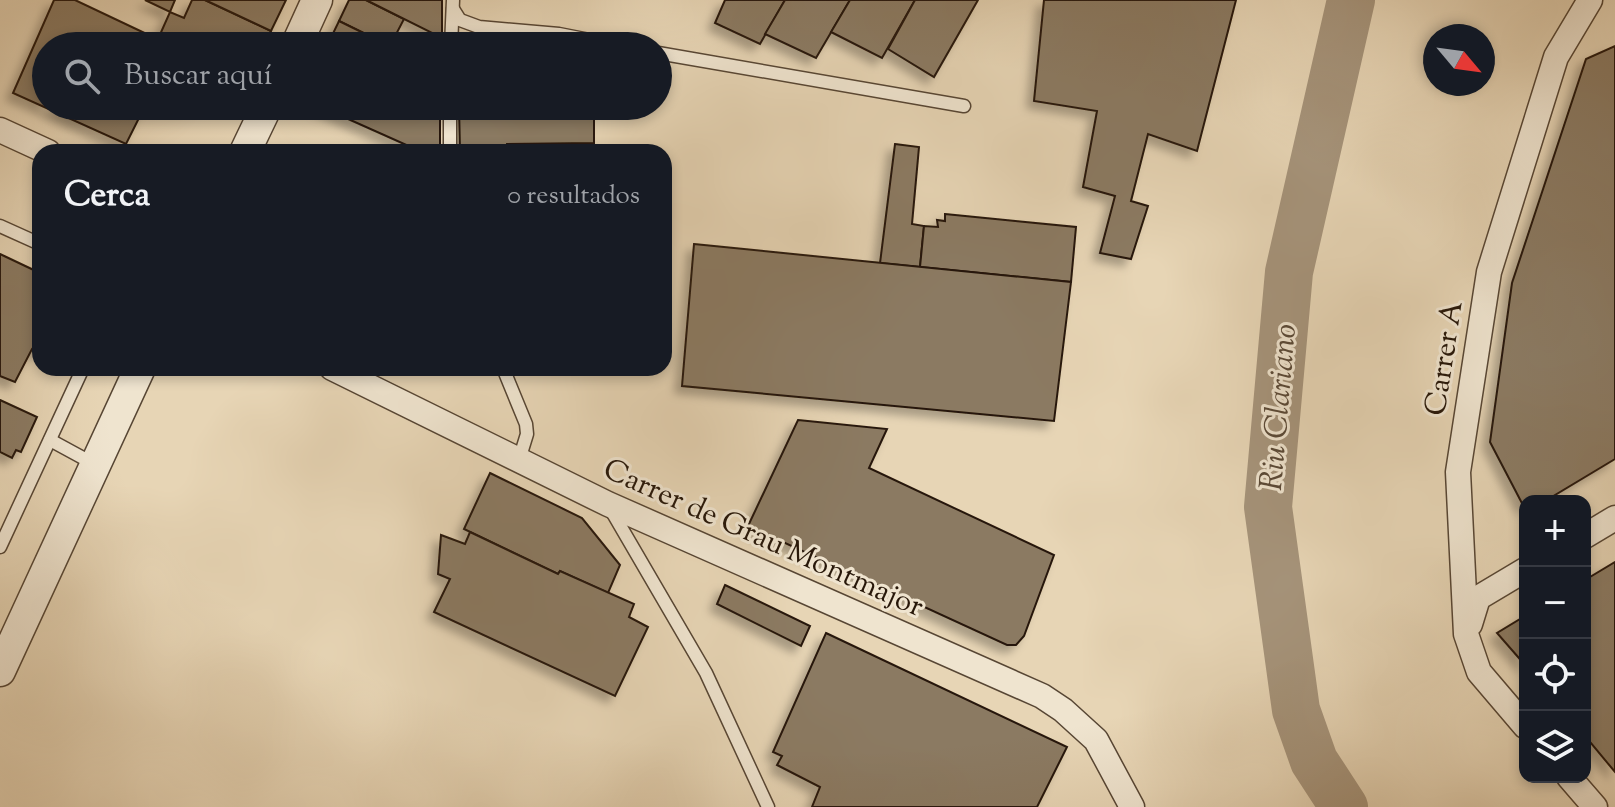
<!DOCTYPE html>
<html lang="es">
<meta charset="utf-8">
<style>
body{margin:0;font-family:"Sorts Mill Goudy",serif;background:#20242c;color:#f1f3f6}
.controls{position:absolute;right:24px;bottom:24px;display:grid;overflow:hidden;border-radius:16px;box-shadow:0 4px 12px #0003}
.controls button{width:72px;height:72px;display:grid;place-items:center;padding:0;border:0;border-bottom:2px solid #363941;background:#171b24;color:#f1f3f6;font:40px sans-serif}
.compass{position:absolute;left:1423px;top:24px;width:72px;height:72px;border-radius:50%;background:#171b24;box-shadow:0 4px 12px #0003;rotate:119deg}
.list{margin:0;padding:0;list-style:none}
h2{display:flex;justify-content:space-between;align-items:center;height:104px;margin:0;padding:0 32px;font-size:34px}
h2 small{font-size:26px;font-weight:400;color:#9ea1a6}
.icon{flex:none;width:44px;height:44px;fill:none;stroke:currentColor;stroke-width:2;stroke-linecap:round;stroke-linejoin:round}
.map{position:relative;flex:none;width:1615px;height:807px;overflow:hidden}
.search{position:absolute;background:#171b24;box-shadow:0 4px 12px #0003;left:32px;top:32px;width:640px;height:88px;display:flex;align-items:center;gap:20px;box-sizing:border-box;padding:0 28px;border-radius:44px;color:#9ea1a6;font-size:30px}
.panel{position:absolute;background:#171b24;box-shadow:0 4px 12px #0003;left:32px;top:144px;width:640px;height:232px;border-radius:24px}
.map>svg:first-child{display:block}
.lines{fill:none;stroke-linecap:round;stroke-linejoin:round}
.river{stroke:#a6947b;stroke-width:48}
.building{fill:#8b7a62;stroke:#271709;stroke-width:2;filter:url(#shadow)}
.service-casing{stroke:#574634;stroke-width:15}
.minor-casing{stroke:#574634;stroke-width:27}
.tertiary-casing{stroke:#574634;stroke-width:33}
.service{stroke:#efe4cf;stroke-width:12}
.minor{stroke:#efe4cf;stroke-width:24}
.tertiary{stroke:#efe4cf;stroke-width:30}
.labels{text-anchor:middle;stroke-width:6;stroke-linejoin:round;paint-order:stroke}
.street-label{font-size:30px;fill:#271709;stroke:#efe4cf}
.water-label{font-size:32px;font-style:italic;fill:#5a4937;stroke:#efe4cf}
</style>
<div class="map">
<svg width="1615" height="807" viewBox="0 0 1615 807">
<defs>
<filter id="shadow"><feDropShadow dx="-7" dy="7" stdDeviation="4" flood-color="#0004"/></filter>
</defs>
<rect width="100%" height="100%" fill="#e7d5b5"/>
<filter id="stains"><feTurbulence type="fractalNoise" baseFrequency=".0025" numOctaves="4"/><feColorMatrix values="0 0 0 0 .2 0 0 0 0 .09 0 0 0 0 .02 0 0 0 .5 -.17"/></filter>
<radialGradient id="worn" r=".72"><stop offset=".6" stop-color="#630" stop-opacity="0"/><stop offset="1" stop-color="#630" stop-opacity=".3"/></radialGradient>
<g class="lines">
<polyline class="river" points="1344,807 1314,761 1296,710 1268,507 1289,272 1351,0"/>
</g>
<g class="building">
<polygon points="54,0 75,0 172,46 46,46 46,106 145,106 126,144 13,93"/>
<polygon points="145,0 175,0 170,12"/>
<polygon points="192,0 205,0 271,31 264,46 172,46 158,39 170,12 184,18"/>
<polygon points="205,0 286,0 271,31"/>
<polygon points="349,0 366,0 404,19 390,46 339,21"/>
<polygon points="366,0 442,0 442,38"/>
<polygon points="725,0 785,0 760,44 715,23"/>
<polygon points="785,0 850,0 816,58 765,34"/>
<polygon points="850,0 915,0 882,58 831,32"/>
<polygon points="915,0 978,0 934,77 888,49"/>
<polygon points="1044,0 1236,0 1197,151 1148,134 1131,201 1148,206 1131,259 1100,253 1115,196 1083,187 1097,111 1034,101"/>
<polygon points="339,21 390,46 327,46"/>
<polygon points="1615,46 1615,459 1545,501 1525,501 1525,509 1490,442 1512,283 1586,59"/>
<polygon points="319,106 440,106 440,152 422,152"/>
<polygon points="459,106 594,106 594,143 507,144 506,152 460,152"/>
<polygon points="895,144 919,147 912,224 924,226 920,267 880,263"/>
<polygon points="945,214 1076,227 1071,282 920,267 924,226 938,227 937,220 945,221"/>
<polygon points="694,244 1071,282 1054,421 682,386"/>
<polygon points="0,254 40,273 40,348 38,352 32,349 15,382 0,376"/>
<polygon points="0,400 37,417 21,452 16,450 12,458 0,452"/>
<polygon points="798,420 887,429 869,468 1054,555 1024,636 1016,645 1007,645 748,526"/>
<polygon points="490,473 582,518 620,565 608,593 560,571 558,574 464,529"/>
<polygon points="470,532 558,574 560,571 634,604 629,617 648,627 615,696 434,612 450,579 438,574 441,535 465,544"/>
<polygon points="1615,562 1615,772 1585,736 1585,580"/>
<polygon points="725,585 810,626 801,646 717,604"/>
<polygon points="1525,616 1525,665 1497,633"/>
<polygon points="826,633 1067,747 1037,807 812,807 820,787 777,765 782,756 773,752"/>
</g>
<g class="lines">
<g class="service-casing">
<g id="service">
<polyline points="453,9 460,20 479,27 559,34 620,46"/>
<polyline points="451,46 453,0"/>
<polyline points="658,53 964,106"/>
<polyline points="450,152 450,106"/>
<polyline points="0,226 40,244"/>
<polyline points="503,368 526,424 527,434 519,460"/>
<polyline points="50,440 96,465"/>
<polyline points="611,510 706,673 768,807"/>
<polyline points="0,547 83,368"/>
</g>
</g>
<g class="minor-casing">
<g id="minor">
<polyline points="0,130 48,152"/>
<polyline points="332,368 608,504 1042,696 1063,710 1096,740 1132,807"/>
<polyline points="1585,536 1615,518"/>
<polyline points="1470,624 1478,598 1525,570"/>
<polyline points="1525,726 1479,672 1466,634 1458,472 1489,272 1556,57 1590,0"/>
<polyline points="1569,777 1595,807"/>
</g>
</g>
<g class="tertiary-casing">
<g id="tertiary">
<polyline points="296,46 317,0"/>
<polyline points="245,152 267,106"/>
<polyline points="0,671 140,368"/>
</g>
</g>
<use href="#service" class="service"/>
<use href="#minor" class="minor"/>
<use href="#tertiary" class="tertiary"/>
</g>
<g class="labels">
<g class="street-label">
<text transform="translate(1443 358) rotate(-81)" y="10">Carrer A</text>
<text transform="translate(764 537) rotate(24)" y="10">Carrer de Grau Montmajor</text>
</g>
<g class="water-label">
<text transform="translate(1277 407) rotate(-85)" y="11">Riu Clariano</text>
</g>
</g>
<rect width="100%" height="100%" filter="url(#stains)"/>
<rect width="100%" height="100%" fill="url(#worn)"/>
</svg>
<div class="controls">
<button>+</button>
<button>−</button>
<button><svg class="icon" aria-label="locate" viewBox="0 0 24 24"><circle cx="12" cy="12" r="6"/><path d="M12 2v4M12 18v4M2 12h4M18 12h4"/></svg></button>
<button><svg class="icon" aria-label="layers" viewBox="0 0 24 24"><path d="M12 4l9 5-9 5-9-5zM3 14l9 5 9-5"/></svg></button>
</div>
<svg class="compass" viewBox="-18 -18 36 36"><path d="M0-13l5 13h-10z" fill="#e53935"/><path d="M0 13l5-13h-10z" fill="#9ea1a6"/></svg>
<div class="search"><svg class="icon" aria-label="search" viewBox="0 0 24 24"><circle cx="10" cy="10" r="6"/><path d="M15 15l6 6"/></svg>Buscar aquí</div>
<section class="panel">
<h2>Cerca<small>0 resultados</small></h2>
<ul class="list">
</ul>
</section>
</div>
